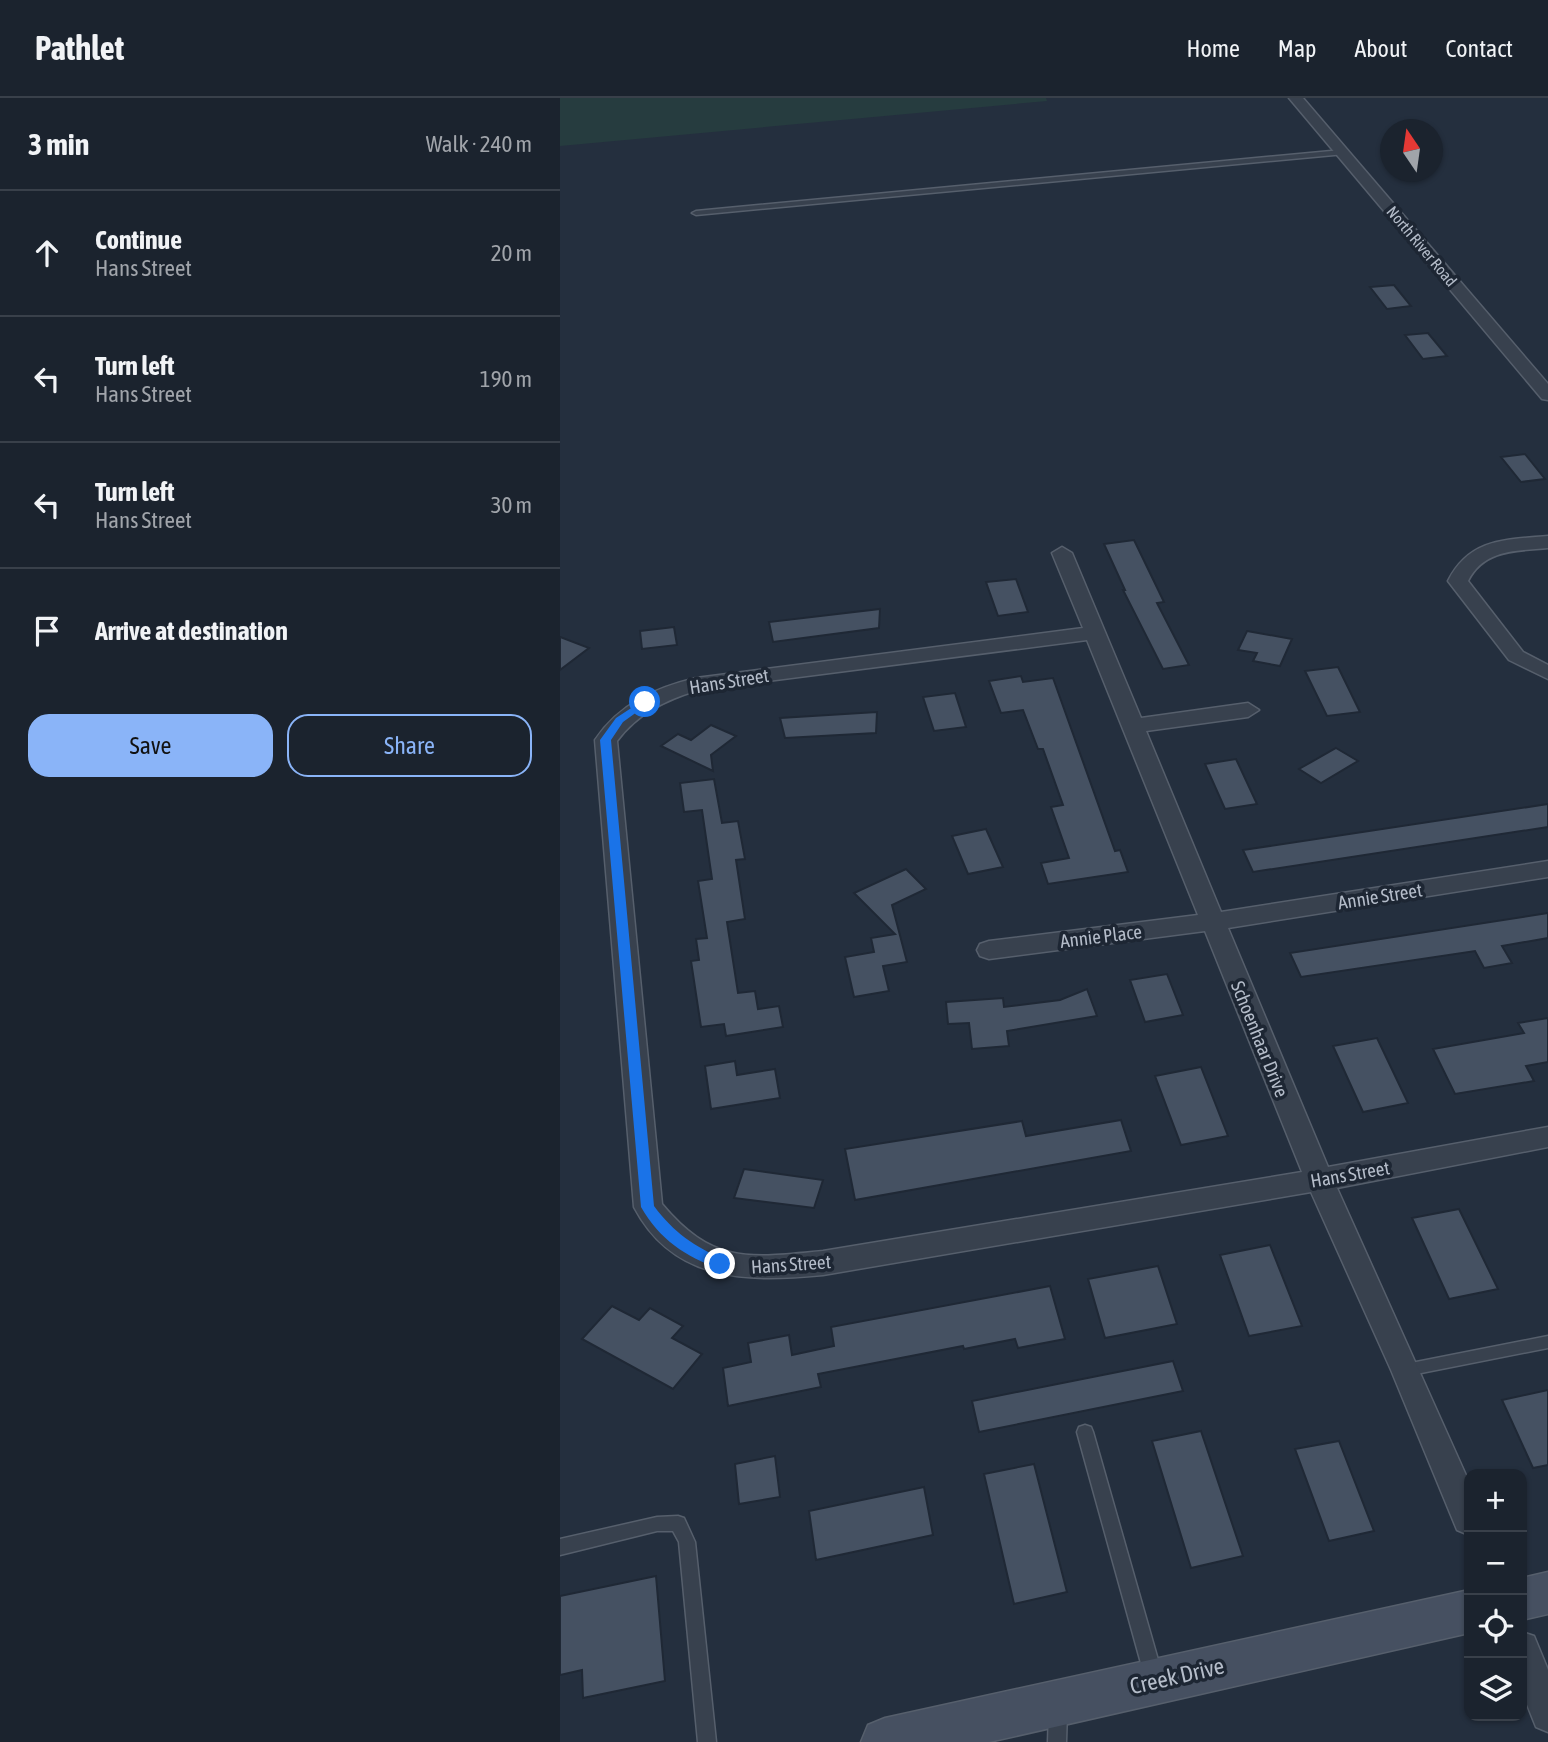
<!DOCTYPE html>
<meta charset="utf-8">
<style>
body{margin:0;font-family:"Asap Condensed",sans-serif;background:#242b36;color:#f1f3f6}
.controls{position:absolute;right:21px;bottom:21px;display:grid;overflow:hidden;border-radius:14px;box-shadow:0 2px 5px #0004}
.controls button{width:63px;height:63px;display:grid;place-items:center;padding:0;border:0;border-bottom:2px solid #39404a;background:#1b232e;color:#f1f3f6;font:35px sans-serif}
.compass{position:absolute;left:820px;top:21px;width:63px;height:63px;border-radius:50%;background:#1b232e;box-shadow:0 2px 5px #0004;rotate:347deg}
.stop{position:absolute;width:21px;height:21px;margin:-16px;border:5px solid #1a73e8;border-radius:50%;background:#fff}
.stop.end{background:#1a73e8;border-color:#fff;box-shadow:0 2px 7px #0008}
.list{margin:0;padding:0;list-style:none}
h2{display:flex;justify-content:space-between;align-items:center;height:91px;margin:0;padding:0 28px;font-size:30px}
h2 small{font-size:23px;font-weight:400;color:#a0a4aa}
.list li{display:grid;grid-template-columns:46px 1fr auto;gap:21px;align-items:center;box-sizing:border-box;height:126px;padding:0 28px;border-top:2px solid #39404a}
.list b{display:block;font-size:26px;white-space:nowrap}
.list p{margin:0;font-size:23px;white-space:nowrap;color:#a0a4aa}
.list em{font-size:23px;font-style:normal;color:#a0a4aa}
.actions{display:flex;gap:14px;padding:21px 28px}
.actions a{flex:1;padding:16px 0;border:2px solid #8ab4f8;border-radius:21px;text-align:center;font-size:24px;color:#8ab4f8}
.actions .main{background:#8ab4f8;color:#111}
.icon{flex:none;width:38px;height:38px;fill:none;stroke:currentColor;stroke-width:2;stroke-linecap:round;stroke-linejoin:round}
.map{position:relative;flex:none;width:988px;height:1644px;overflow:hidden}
header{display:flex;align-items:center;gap:42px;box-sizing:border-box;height:98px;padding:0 35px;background:#1b232e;border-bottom:2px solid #39404a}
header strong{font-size:33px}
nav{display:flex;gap:38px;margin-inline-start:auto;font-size:24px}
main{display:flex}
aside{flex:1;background:#1b232e}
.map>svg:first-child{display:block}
.green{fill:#263c3f}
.building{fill:#455162;stroke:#1f2835;stroke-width:2}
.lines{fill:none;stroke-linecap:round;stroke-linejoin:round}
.lane-casing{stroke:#565f6c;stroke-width:3}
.street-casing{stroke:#565f6c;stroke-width:3}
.secondary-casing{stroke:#565f6c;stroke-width:3}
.lane{fill:#38414e;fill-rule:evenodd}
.street{fill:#38414e;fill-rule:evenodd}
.secondary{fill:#465061;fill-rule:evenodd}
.route{fill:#1a73e8}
.labels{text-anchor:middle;stroke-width:7;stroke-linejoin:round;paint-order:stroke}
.far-street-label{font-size:16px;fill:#b4bcc9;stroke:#1d2633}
.street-label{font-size:19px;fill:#b4bcc9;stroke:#1d2633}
.near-street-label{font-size:23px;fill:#b4bcc9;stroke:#1d2633}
</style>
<header>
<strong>Pathlet</strong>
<nav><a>Home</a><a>Map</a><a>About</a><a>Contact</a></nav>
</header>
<main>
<aside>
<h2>3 min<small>Walk · 240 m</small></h2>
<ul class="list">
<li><svg class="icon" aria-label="ahead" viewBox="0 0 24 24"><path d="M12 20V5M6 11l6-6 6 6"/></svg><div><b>Continue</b><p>Hans Street</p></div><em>20 m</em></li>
<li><svg class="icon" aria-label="left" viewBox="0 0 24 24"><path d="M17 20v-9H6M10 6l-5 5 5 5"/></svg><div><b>Turn left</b><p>Hans Street</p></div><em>190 m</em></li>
<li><svg class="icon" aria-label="left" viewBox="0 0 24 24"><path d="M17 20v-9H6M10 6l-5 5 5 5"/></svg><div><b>Turn left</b><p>Hans Street</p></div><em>30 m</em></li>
<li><svg class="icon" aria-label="arrive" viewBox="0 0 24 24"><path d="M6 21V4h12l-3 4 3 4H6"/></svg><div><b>Arrive at destination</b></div></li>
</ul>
<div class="actions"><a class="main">Save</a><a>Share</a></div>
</aside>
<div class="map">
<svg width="988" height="1644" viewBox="0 0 988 1644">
<rect width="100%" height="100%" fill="#242f3e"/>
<polygon class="green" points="0,0 486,0 487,3 0,48"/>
<g class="building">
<polygon points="834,187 851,208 827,211 810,189"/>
<polygon points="868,235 887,258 863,261 845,237"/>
<polygon points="965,356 985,381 961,384 941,359"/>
<polygon points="574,442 604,504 597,505 629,567 603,571 563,492 565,492 544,446"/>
<polygon points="456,481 468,514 438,518 426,484"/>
<polygon points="320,511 319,530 213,544 209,524"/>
<polygon points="114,529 117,547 82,551 80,533"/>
<polygon points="687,533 732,541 720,568 693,563 697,555 678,552"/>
<polygon points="0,539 29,550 0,572"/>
<polygon points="778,569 800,614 767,618 745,573"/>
<polygon points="461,578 463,584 493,580 555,753 560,752 568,774 488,786 481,765 509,760 491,709 503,707 483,651 478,651 463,612 441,615 429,583"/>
<polygon points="395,595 406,629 374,633 363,599"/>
<polygon points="317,614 316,635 225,640 220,620"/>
<polygon points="151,627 176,638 151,657 153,673 101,648 118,636 131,642"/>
<polygon points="776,650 798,663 761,685 739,671"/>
<polygon points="676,661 697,706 665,711 645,666"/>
<polygon points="154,681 162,725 178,723 185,761 176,762 185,821 167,824 178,895 195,893 198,911 219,908 223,929 166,938 164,926 141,929 131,863 139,862 136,841 147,840 138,783 152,781 142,712 124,714 120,685"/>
<polygon points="988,706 988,729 693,774 683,752"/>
<polygon points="426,731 443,769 408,776 392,738"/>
<polygon points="346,771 366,791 332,807 347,864 323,868 329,893 294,899 285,859 314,854 311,840 335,836 294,795"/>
<polygon points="988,815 988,840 942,848 952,865 924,870 915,853 741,879 730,855"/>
<polygon points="607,876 623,917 585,924 570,882"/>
<polygon points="527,891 537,918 447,933 449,948 412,951 409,925 388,926 386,904 443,900 444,909 500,902"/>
<polygon points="988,920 988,964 966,968 974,983 895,996 873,951 964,935 958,925"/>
<polygon points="817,940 848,1005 803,1014 773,948"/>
<polygon points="175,963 177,977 215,971 220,1000 151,1011 145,968"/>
<polygon points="641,969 668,1038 621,1047 595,978"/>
<polygon points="561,1022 571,1053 295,1102 285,1051 462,1023 466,1038"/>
<polygon points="184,1071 263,1082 254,1110 174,1100"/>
<polygon points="899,1111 938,1191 889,1201 852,1120"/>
<polygon points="710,1147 742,1228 689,1238 660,1157"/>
<polygon points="598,1168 617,1226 545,1240 528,1181"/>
<polygon points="490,1188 505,1241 458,1250 455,1241 404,1251 403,1248 258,1276 261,1289 168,1308 163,1270 191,1264 188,1245 229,1237 232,1257 274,1248 271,1229"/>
<polygon points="52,1208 79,1222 90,1210 123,1228 112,1240 142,1256 113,1291 22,1241"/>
<polygon points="613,1263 623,1293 419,1334 412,1303"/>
<polygon points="988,1292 988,1367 973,1370 942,1302"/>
<polygon points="641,1333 683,1458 631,1470 592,1343"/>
<polygon points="779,1343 814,1433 769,1443 735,1351"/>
<polygon points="215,1358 220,1399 179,1406 175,1366"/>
<polygon points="474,1366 507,1494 454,1506 424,1376"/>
<polygon points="364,1389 373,1437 256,1462 249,1413"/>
<polygon points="96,1478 105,1583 23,1600 22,1572 0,1577 0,1498"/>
</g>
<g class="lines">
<g class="lane-casing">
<g id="lane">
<polygon points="782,52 785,52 785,56 136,117 132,115 136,113"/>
<polygon points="988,1238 988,1250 846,1278 841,1277 838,1272 841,1267 846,1266"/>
<polygon points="525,1327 531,1329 533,1334 602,1576 599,1582 593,1584 587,1582 584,1576 517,1334 519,1329"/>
<polygon points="118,1418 124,1420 135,1444 156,1644 138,1644 119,1444 113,1433 97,1433 0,1457 0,1441 97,1419"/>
<polygon points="498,1604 504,1607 507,1613 506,1644 488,1644 489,1613 492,1607"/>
</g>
</g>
<g class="street-casing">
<g id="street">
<polygon points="729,0 743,0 988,286 988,302 982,301"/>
<path d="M988,438V450C957,453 924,451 908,483L963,554L988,567V581L949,562L888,483C910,440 945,442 988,438Z"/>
<path d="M502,449L512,455L581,620L688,605L699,612L688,619L586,633L661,814L988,763V779L668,830L768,1069L988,1029V1049L777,1090L909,1384V1437L897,1432L831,1272L751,1094L263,1177C189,1184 114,1185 74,1109L35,642C59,606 95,590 136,580L523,530L492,455ZM527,542L638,817L429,843L420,846L417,852L420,858L429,861L645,833L742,1074L263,1153C190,1160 153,1167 102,1106L57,643C78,615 106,602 138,592Z"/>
<polygon points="962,1534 974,1538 988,1572 988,1634 976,1629 962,1594"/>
</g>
</g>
<g class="secondary-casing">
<g id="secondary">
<polygon points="988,1474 988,1516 962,1522 962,1480"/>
<polygon points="909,1492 909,1535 429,1644 301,1644 308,1627 325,1620"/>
</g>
</g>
<use href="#lane" class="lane"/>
<use href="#street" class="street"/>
<use href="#secondary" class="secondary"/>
</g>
<path class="route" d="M85,601L88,606L63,624L51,642L94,1108C114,1135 134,1148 165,1162L167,1166L160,1171C126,1159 99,1141 81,1109L40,642L56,620Z"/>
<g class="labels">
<g class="far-street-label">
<text transform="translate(862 148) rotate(50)" y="6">North River Road</text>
</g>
<g class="street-label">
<text transform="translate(169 583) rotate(-9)" y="7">Hans Street</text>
<text transform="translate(820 798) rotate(-9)" y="7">Annie Street</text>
<text transform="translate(541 838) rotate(-7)" y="7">Annie Place</text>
<text transform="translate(700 941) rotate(68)" y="7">Schoenhaar Drive</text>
<text transform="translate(790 1076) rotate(-10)" y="7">Hans Street</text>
<text transform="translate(231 1166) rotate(-4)" y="7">Hans Street</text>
</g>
<g class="near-street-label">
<text transform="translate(617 1578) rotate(-13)" y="8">Creek Drive</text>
</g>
</g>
</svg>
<div class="controls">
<button>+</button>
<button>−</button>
<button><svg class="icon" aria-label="locate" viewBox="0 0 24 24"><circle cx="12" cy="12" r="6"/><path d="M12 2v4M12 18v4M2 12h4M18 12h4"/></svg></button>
<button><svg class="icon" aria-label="layers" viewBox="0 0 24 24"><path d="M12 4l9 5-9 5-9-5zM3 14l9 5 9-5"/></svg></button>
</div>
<svg class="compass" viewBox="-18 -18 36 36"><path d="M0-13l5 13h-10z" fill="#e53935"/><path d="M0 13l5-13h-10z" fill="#a0a4aa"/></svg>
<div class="stop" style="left:85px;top:604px"></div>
<div class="stop end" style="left:160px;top:1166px"></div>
</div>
</main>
